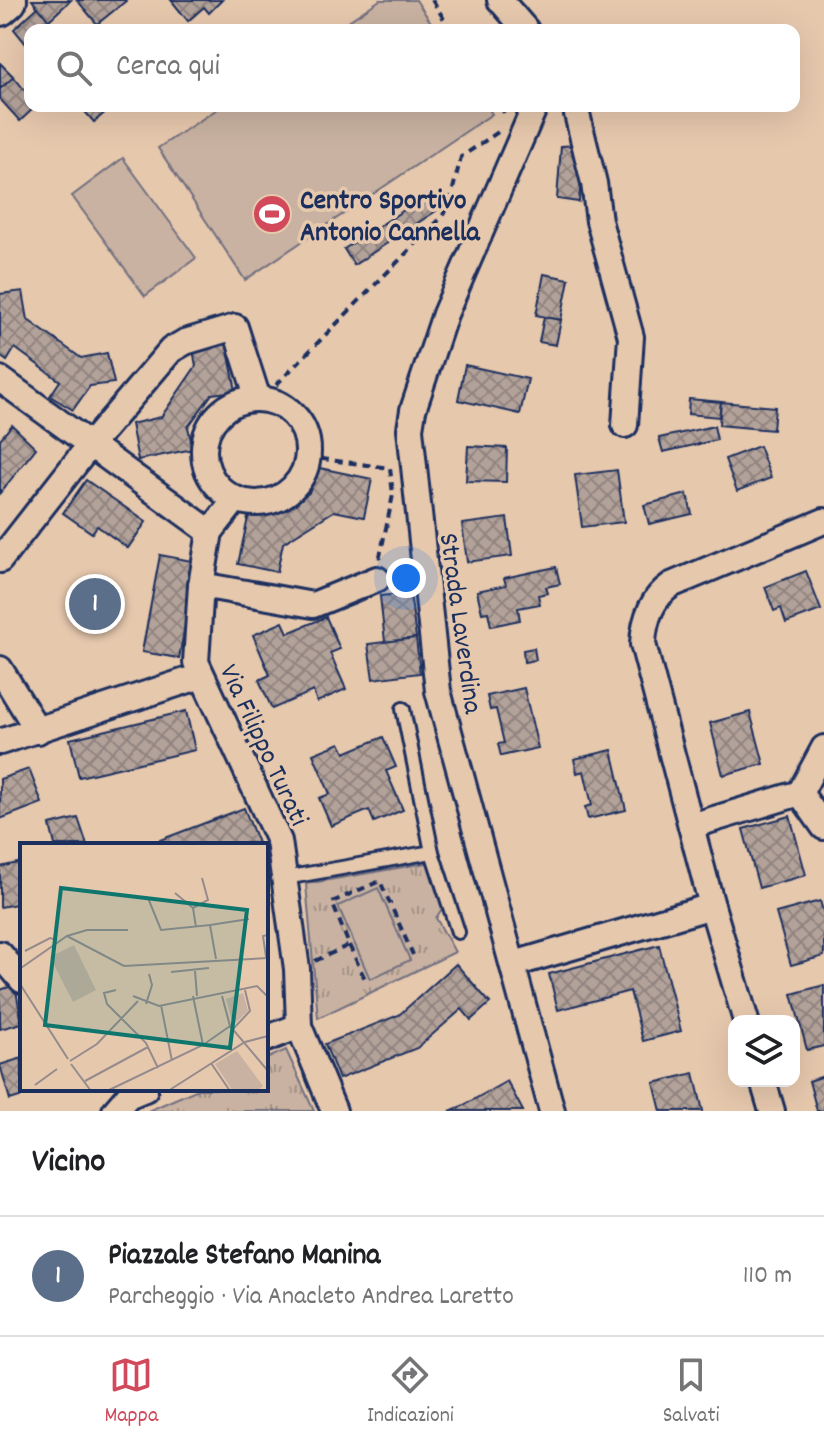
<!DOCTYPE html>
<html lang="it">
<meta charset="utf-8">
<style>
body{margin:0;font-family:Dekko,sans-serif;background:#f6f6f6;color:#202124}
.controls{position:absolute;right:24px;bottom:24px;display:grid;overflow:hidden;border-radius:16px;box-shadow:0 8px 32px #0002}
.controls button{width:72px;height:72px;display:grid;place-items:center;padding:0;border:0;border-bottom:2px solid #e0e0e0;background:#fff;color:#202124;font:40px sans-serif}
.you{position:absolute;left:406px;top:578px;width:28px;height:28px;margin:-20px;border:6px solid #fff;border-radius:50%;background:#1a73e8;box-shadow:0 0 0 12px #1a73e833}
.badge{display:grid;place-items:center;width:52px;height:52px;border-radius:50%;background:#d1495b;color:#fff;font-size:26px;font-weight:700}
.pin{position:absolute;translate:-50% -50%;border:4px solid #fff;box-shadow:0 2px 8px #0006}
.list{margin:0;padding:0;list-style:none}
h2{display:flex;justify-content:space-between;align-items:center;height:104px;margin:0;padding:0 32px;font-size:34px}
h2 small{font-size:26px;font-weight:400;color:#757577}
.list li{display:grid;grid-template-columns:52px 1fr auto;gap:24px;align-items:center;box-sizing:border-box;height:120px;padding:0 32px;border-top:2px solid #e0e0e0}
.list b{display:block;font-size:30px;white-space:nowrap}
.list p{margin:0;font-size:26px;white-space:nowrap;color:#757577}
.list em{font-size:26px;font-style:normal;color:#757577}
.icon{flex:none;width:44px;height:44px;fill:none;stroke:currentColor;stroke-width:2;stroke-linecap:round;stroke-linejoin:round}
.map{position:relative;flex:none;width:824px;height:1111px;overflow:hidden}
.search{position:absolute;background:#fff;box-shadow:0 8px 32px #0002;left:24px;right:24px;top:24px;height:88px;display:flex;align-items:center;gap:20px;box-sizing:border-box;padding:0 28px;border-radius:16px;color:#757577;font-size:30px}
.sheet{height:224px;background:#fff}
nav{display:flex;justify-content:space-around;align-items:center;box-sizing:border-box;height:112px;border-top:2px solid #e0e0e0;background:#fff;font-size:22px;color:#757577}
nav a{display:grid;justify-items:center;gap:4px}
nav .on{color:#d1495b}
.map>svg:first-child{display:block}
.grass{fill:url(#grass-tufts);stroke:#727080;stroke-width:2}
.pitch{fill:#c9b2a1;stroke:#727080;stroke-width:2}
.building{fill:url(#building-cross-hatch);stroke:#1b2f5e;stroke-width:2}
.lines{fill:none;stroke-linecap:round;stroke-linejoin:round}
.service-casing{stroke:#1b2f5e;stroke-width:18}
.minor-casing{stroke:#1b2f5e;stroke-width:30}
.primary-casing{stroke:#1b2f5e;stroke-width:42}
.path{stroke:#1b2f5e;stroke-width:4;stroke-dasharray:8 6;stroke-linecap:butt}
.service{stroke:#e6c8ad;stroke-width:12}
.minor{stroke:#e6c8ad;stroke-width:24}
.primary{stroke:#e6c8ad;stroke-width:36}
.labels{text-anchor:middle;stroke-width:7;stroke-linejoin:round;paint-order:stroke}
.poi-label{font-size:28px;font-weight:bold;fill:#1b2f5e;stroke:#e6c8ad;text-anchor:start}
.street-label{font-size:28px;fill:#1b2f5e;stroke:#e6c8ad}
.inset-road{fill:none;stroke:#958b8d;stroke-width:2}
.view{fill:#0f766e;fill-opacity:0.15;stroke:#0f766e;stroke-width:4}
.inset-edge{fill:none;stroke:#1b2f5e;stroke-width:4}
</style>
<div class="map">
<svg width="824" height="1111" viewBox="0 0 824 1111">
<defs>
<pattern id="grass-tufts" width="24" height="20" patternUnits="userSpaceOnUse" patternTransform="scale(2)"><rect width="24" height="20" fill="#c9b2a1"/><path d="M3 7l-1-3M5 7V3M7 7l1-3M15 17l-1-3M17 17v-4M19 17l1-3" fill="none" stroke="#a29186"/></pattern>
<pattern id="building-cross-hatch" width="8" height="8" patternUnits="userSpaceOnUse" patternTransform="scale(2)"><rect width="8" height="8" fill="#b3a299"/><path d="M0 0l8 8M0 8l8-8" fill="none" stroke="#918480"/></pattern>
</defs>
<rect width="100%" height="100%" fill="#e6c8ad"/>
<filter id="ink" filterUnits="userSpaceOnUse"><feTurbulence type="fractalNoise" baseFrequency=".0125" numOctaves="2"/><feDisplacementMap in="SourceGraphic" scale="16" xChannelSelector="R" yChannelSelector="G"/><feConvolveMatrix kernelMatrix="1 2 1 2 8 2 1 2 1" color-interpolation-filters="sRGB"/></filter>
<g filter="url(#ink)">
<g class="grass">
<polygon points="432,862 445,904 436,918 455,952 318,1018 306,884"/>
<polygon points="286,1050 314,1111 148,1111 198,1089 266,1089 266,1059"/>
</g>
<g class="pitch">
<polygon points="380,0 416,0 436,30 335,30"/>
<polygon points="222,106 487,106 492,114 245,280 158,148"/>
<polygon points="123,158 196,258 145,296 72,196"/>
<polygon points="378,888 410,960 370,979 338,906"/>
</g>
<g class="building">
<polygon points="32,0 71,0 48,21"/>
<polygon points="77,0 125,0 126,1 97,24"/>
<polygon points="171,0 222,0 209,13 204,7 188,21"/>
<polygon points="38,7 56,30 30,30 30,49 14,29"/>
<polygon points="0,63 14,77 0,89"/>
<polygon points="14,77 30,97 30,106 36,106 20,121 0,99 0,89"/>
<polygon points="80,106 106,106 109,109 94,122"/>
<polygon points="578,145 582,168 579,202 557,199 561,146"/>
<polygon points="427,195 436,211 354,265 344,249"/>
<polygon points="544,274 569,279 561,320 536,315"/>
<polygon points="23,291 28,320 81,358 107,353 114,383 90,386 73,410 50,396 60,381 15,348 7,361 0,356 0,294"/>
<polygon points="544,317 561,320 556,345 539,342"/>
<polygon points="224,330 236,391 212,394 188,427 193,449 138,460 131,424 161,417 196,366 191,338"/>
<polygon points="465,365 528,379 520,414 458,400"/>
<polygon points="689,399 721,402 719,417 688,414"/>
<polygon points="721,402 775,407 773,430 719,425"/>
<polygon points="12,425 36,448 0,493 0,439"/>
<polygon points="714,426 717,440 663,452 659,438"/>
<polygon points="468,446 507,448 506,482 466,481"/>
<polygon points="759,446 771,478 737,491 725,459"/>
<polygon points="315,467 372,479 364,517 334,511 283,543 277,572 238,564 250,509 276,514 309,493"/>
<polygon points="617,470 624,522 582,527 575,475"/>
<polygon points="86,480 146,522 128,548 97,526 92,533 63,513"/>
<polygon points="687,494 692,514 649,524 644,505"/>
<polygon points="507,518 512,556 467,562 462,524"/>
<polygon points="160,555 197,562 179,658 142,652"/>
<polygon points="556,567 560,584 546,587 548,593 538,595 540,604 518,608 520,620 491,626 488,612 482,613 477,591 506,585 504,578"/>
<polygon points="806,571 821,610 786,623 781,608 774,611 765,587"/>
<polygon points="410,593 416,638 385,642 380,596"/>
<polygon points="326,617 340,649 330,653 346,689 317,702 313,691 272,709 259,680 270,675 253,635 283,622 288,633"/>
<polygon points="416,638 420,673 373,679 368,644"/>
<polygon points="534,648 536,660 524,662 523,650"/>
<polygon points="524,688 538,748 501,756 498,744 504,743 496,709 490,710 487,696"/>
<polygon points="186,711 195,750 79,777 70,739"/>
<polygon points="750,712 764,764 723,775 710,723"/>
<polygon points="383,737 396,767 386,771 403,810 374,822 369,810 331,826 319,798 330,794 313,754 340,743 345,753"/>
<polygon points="612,750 626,810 588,819 585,807 592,805 584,771 577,773 574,759"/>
<polygon points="29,769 42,803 0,819 0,779"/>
<polygon points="244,808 258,843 147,845"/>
<polygon points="790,816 806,875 759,888 743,829"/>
<polygon points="78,818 87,845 55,845 50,825"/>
<polygon points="22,862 22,903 0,907 0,867"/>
<polygon points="820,901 824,914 824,956 791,965 776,913"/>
<polygon points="659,945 681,1031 643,1041 630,991 558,1010 549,974"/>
<polygon points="456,964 490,1003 471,1020 462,1009 417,1048 339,1079 325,1044 399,1015"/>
<polygon points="15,985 22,1023 0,1029 0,990"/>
<polygon points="824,985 824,1046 807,1050 792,994"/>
<polygon points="22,1058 22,1089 45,1089 10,1100 0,1065"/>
<polygon points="694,1073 703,1111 661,1111 654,1083"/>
<polygon points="824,1076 824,1111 817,1111 809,1081"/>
<polygon points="507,1081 523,1111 450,1111 462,1106"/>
</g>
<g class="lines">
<g class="service-casing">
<g id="service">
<polyline points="403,709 432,852 458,932"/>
<polyline points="285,878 432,852"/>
</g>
</g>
<g class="minor-casing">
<g id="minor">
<polyline points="500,0 526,30"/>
<polyline points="535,106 445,314 413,410 410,429 438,691 552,1111"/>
<polyline points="575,106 594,183 599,221 631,337 625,425"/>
<polyline points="0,379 210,532"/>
<circle cx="256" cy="451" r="52"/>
<polyline points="236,499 210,532 201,585 196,662 279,841 297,969 299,1026 334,1111"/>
<polyline points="0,560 90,445 171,350 185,342 235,327 258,399"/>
<polyline points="201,585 313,605 377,579"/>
<polyline points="0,669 38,731"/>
<polyline points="0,742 201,676"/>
<polyline points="800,793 824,827"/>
<polyline points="691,826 800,793 824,748"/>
<polyline points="712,906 746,1021"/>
<polyline points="0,954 22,980"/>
<path d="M514,964L712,906L643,644C644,620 651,599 671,585L824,521"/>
<polyline points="266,1039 299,1026"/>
<polyline points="763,1081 772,1111"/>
<polyline points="115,1111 128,1096 145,1089"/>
</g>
</g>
<g class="primary-casing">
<polyline id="primary" points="0,7 8,0"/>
</g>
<g class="path">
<polyline points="432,0 451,30"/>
<polyline points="500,106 507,117"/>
<polyline points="276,385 442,217 450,201 461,157 501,130"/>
<polyline points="307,457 390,468 393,495 379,561"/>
<polyline points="349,945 365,979"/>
<polyline points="315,961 349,945 332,902 380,881 413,955"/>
</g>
<use href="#service" class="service"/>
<use href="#minor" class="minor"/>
<use href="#primary" class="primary"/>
</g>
</g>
<defs>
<g id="stadium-disc" transform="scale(2)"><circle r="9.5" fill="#d1495b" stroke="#e6c8ad"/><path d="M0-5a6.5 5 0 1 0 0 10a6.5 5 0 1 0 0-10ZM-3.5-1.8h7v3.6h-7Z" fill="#fff"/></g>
</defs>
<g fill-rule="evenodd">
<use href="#stadium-disc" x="272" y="214"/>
</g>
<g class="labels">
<g class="poi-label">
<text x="300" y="208">Centro Sportivo<tspan x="300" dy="32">Antonio Cannella</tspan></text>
</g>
<g class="street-label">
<text transform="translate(463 623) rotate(82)" y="10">Strada Laverdina</text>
<text transform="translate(266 744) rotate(65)" y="10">Via Filippo Turati</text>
</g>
</g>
<g transform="translate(20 843)">
<rect width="248" height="248" fill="#e6c8ad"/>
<path d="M223,150L228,168L213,182L206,156Z" fill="#c9b2a1"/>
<path d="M54,102L76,147L53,159L30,114ZM217,208L243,243L237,248H213L195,221Z" fill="#c9b2a1"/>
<path class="inset-road" d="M155,50L173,65L176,84M128,55L141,87L190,82L196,116M173,65L188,57L182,35M190,82L229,76M47,93L67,87H108M5,108L30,95L37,97M246,114L243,93L248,92M1,125L47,93L104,123L248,115M175,128L177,153M151,129L189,125M0,141L48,216M96,147L84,150L87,161L126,200L138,225M113,153L139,163L237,143L248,154M173,153L183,202M202,153L210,183L248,228M126,161L132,142L129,131M141,162L152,218M213,186L230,168L225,147M50,218L77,201L118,158M191,220L210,248M51,221L71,248M65,238L128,204M15,242L37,226M87,248L183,202L210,183M148,248L225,199L248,193"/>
<path class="view" d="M41,45L227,67L210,205L25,182Z"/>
<rect width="248" height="248" class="inset-edge"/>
</g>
</svg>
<div class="controls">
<button><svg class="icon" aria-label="layers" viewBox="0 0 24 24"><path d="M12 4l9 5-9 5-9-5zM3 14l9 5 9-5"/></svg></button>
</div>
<div class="you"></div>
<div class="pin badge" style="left:95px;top:604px;background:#5c6f8a">1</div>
<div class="search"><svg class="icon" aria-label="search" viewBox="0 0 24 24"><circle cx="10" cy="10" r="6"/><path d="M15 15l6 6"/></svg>Cerca qui</div>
</div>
<section class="sheet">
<h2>Vicino<small></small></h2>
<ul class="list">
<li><span class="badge" style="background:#5c6f8a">1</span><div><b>Piazzale Stefano Manina</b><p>Parcheggio · Via Anacleto Andrea Laretto</p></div><em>110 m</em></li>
</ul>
</section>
<nav>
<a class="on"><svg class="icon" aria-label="map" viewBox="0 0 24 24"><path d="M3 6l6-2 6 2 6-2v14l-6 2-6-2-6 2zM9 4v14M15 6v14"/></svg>Mappa</a>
<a><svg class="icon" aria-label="directions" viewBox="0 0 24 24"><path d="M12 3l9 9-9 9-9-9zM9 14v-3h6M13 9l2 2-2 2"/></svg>Indicazioni</a>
<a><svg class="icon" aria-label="saved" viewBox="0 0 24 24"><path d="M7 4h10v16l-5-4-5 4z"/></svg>Salvati</a>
</nav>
